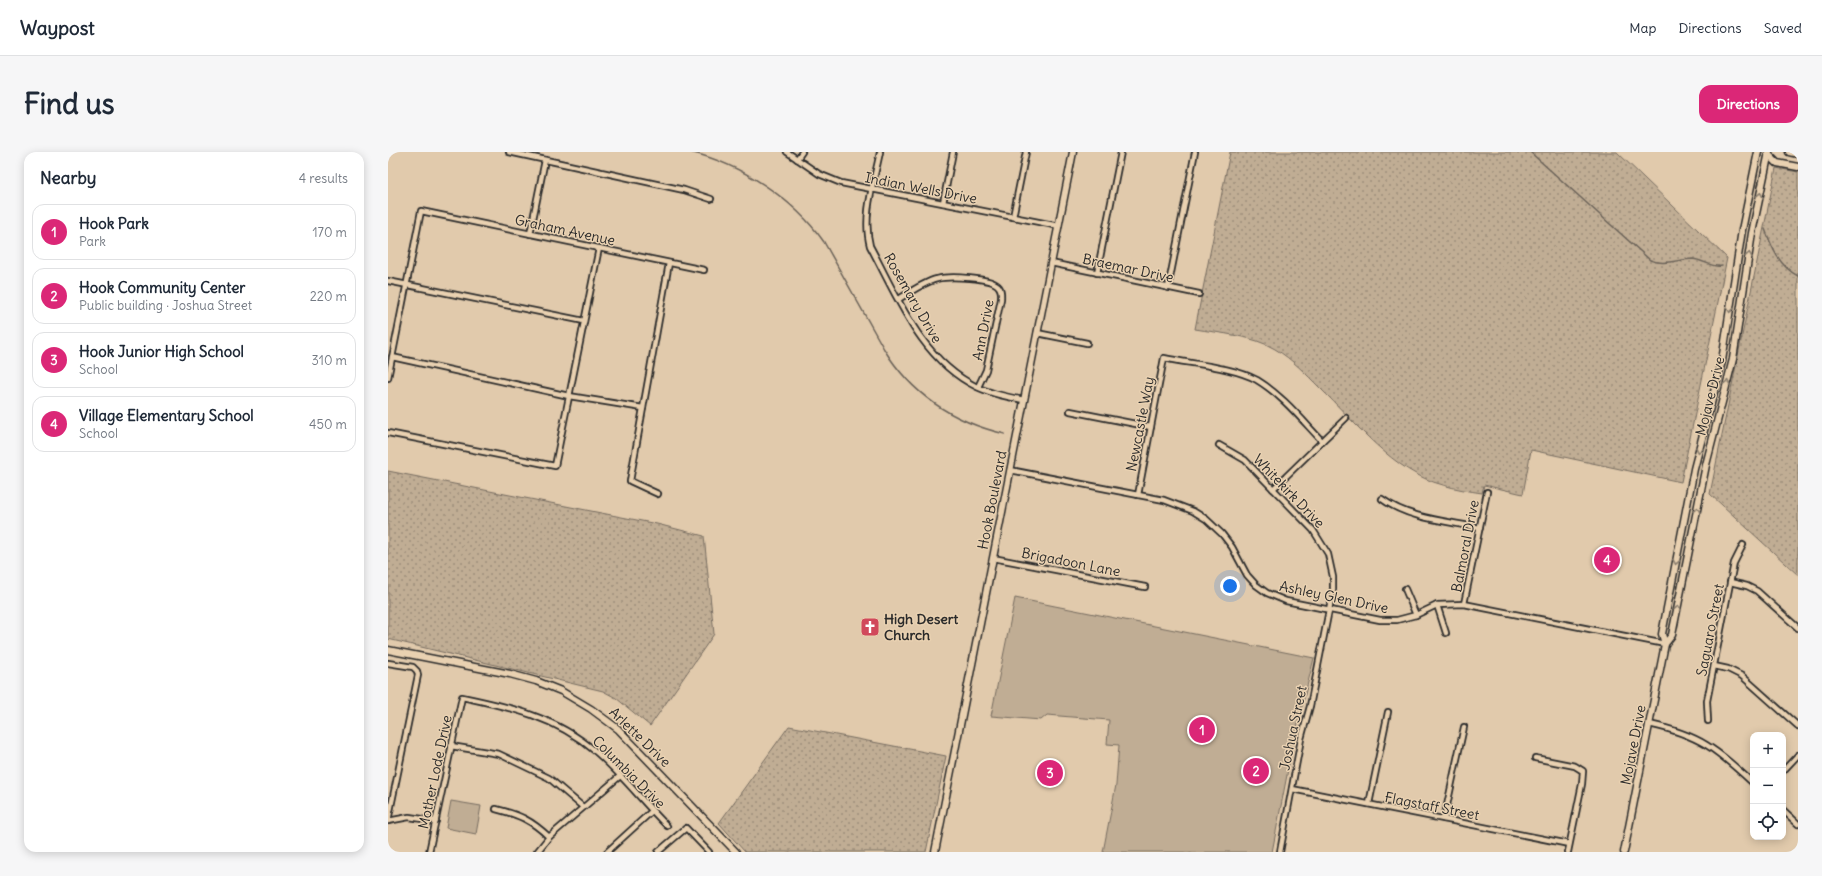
<!DOCTYPE html>
<meta charset="utf-8">
<style>
body{margin:0;font-family:Delius,sans-serif;background:#f6f6f7;color:#1f2937}
.controls{position:absolute;right:12px;bottom:12px;display:grid;overflow:hidden;border-radius:8px;box-shadow:0 2px 10px #0003}
.controls button{width:36px;height:36px;display:grid;place-items:center;padding:0;border:0;border-bottom:1px solid #e0e1e3;background:#fff;color:#1f2937;font:20px sans-serif}
.you{position:absolute;left:842px;top:434px;width:14px;height:14px;margin:-10px;border:3px solid #fff;border-radius:50%;background:#1a73e8;box-shadow:0 0 0 6px #1a73e833}
.badge{display:grid;place-items:center;width:26px;height:26px;border-radius:50%;background:#db2777;color:#fff;font-size:13px;font-weight:700}
.pin{position:absolute;translate:-50% -50%;border:2px solid #fff;box-shadow:0 1px 4px #0006}
.list{margin:0;padding:0;list-style:none}
h2{display:flex;justify-content:space-between;align-items:center;height:52px;margin:0;padding:0 16px;font-size:17px}
h2 small{font-size:13px;font-weight:400;color:#747a83}
.list li{display:grid;grid-template-columns:26px 1fr auto;gap:12px;align-items:center;box-sizing:border-box;height:56px;margin:0 8px 8px;padding:0 8px;border:1px solid #e0e1e3;border-radius:12px}
.list b{display:block;font-size:15px;white-space:nowrap}
.list p{margin:0;font-size:13px;white-space:nowrap;color:#747a83}
.list em{font-size:13px;font-style:normal;color:#747a83}
.icon{flex:none;width:22px;height:22px;fill:none;stroke:currentColor;stroke-width:2;stroke-linecap:round;stroke-linejoin:round}
.map{position:relative;flex:none;width:1410px;height:700px;overflow:hidden;border-radius:12px}
header{display:flex;align-items:center;gap:24px;box-sizing:border-box;height:56px;padding:0 20px;background:#fff;border-bottom:1px solid #e0e1e3}
header strong{font-size:19px}
nav{display:flex;gap:22px;margin-inline-start:auto;font-size:14px}
.intro{display:flex;align-items:center;justify-content:space-between;box-sizing:border-box;height:96px;padding:0 24px}
h1{margin:0;font-size:28px}
.button{padding:10px 18px;border-radius:12px;background:#db2777;color:#fff;font-size:14px;font-weight:700}
main{display:flex;gap:24px;padding:0 24px}
aside{flex:1;background:#fff;border-radius:12px;box-shadow:0 2px 10px #0003}
.map>svg:first-child{display:block}
.grass{fill:url(#grass-dots);stroke:#766c60}
.park{fill:#c0ad94;stroke:#766c60}
.lines{fill:none;stroke-linecap:round;stroke-linejoin:round}
.stream{stroke:#6a6258;stroke-width:1.5}
.street-casing{stroke:#2b2b2b;stroke-width:8}
.secondary-casing{stroke:#2b2b2b;stroke-width:9}
.street{stroke:#e9d1b1;stroke-width:4.5}
.secondary{stroke:#e9d1b1;stroke-width:6}
.oneway{stroke:#8a7e6e}
.labels{text-anchor:middle;stroke-width:3;stroke-linejoin:round;paint-order:stroke}
.street-label{font-size:14px;fill:#2b2b2b;stroke:#e9d1b1}
.poi-label{font-size:14px;font-weight:bold;fill:#2b2b2b;stroke:#e9d1b1;text-anchor:start}
</style>
<header>
<strong>Waypost</strong>
<nav><a>Map</a><a>Directions</a><a>Saved</a></nav>
</header>
<div class="intro"><h1>Find us</h1><a class="button">Directions</a></div>
<main>
<aside>
<h2>Nearby<small>4 results</small></h2>
<ul class="list">
<li><span class="badge">1</span><div><b>Hook Park</b><p>Park</p></div><em>170 m</em></li>
<li><span class="badge">2</span><div><b>Hook Community Center</b><p>Public building · Joshua Street</p></div><em>220 m</em></li>
<li><span class="badge">3</span><div><b>Hook Junior High School</b><p>School</p></div><em>310 m</em></li>
<li><span class="badge">4</span><div><b>Village Elementary School</b><p>School</p></div><em>450 m</em></li>
</ul>
</aside>
<div class="map">
<svg width="1410" height="700" viewBox="0 0 1410 700">
<defs>
<pattern id="grass-dots" width="8" height="8" patternUnits="userSpaceOnUse"><rect width="8" height="8" fill="#c0ad94"/><path d="M2 2h.1M6 6h.1" fill="none" stroke="#9c8d79" stroke-width="1.8" stroke-linecap="round"/></pattern>
</defs>
<rect width="100%" height="100%" fill="#e1caac"/>
<filter id="ink" filterUnits="userSpaceOnUse"><feTurbulence type="fractalNoise" baseFrequency=".025" numOctaves="2"/><feDisplacementMap in="SourceGraphic" scale="8" xChannelSelector="R" yChannelSelector="G"/><feConvolveMatrix kernelMatrix="1 2 1 2 8 2 1 2 1" color-interpolation-filters="sRGB"/></filter>
<g filter="url(#ink)">
<g class="grass">
<path d="M842,0H1229L1339,106L1293,330L1143,298L1135,342L1096,333L1094,341C1081,339 1068,337 1055,333C1005,320 968,271 932,236C918,222 904,207 887,197C866,184 831,181 807,177Z"/>
<polygon points="1388,16 1410,20 1410,423 1322,342"/>
<polygon points="0,319 269,372 316,384 326,482 262,574 228,546 215,539 0,487"/>
<polygon points="401,574 558,604 538,700 357,700 331,671"/>
</g>
<g class="park">
<polygon points="627,446 926,506 906,587 884,700 715,700 728,633 731,593 719,592 721,568 659,563 653,568 603,564"/>
<polygon points="63,649 93,654 88,682 58,676"/>
</g>
<g class="lines">
<g class="stream">
<path d="M302,0C353,12 406,47 436,90L496,197C524,243 565,270 617,282"/>
<path d="M1142,0L1262,108C1275,114 1291,107 1305,107C1315,108 1324,116 1334,114"/>
<path d="M1377,77C1384,96 1391,114 1410,124"/>
</g>
<g class="street-casing">
<g id="street">
<polyline points="121,0 296,38 323,47"/>
<polyline points="399,0 431,22 453,31 671,74"/>
<path d="M492,0C486,30 474,64 482,94C510,146 533,208 589,235C604,242 620,245 636,248"/>
<polyline points="409,7 414,0"/>
<polyline points="555,51 565,0"/>
<polyline points="625,65 638,0"/>
<polyline points="142,82 157,8"/>
<polyline points="663,111 811,142"/>
<polyline points="709,121 733,0"/>
<polyline points="0,129 196,169"/>
<polyline points="780,136 807,0"/>
<path d="M511,147C522,140 536,130 549,127C560,124 605,125 611,135C614,139 613,143 613,147L598,218L590,235"/>
<polyline points="649,181 699,191"/>
<polyline points="4,205 181,244 255,256"/>
<polyline points="0,226 33,59 316,118"/>
<polyline points="682,259 763,275"/>
<polyline points="0,281 167,314 211,96"/>
<polyline points="831,293 857,308 925,378 940,402 945,425 945,437 941,458 922,554 913,587 892,700"/>
<polyline points="622,318 776,348 805,359 818,367 834,382 844,395 859,423 868,433 879,441 898,449 992,468 1009,468 1028,463 1049,453 1076,452 1277,492"/>
<polyline points="885,337 958,266"/>
<polyline points="270,342 242,329 281,111"/>
<path d="M750,343L776,206C803,212 845,215 869,228C894,243 914,268 934,289"/>
<path d="M994,347C1021,367 1059,369 1092,376"/>
<polyline points="605,406 757,435"/>
<polyline points="1342,430 1359,434 1369,439 1410,476"/>
<polyline points="1017,437 1028,463"/>
<polyline points="1076,452 1099,340"/>
<polyline points="1049,453 1058,481"/>
<polyline points="0,511 25,515 29,519 30,523 0,669"/>
<polyline points="1326,514 1340,517 1354,524 1410,574"/>
<polyline points="1320,569 1319,549 1346,411 1355,393"/>
<path d="M1261,572C1312,583 1328,597 1365,631"/>
<polyline points="63,594 111,602 161,626 195,655"/>
<polyline points="1147,606 1187,614 1195,619 1194,632 1180,700"/>
<polyline points="1395,619 1410,603"/>
<polyline points="904,637 1181,692"/>
<polyline points="981,652 1000,560"/>
<path d="M108,657C132,663 143,668 161,685"/>
<polyline points="1395,658 1410,672"/>
<polyline points="1056,667 1076,575"/>
<polyline points="0,669 21,665 48,669"/>
<path d="M41,700L74,545C122,555 168,565 207,599C233,621 254,649 279,674"/>
<polyline points="149,700 161,685 232,624"/>
<polyline points="219,700 264,659"/>
<polyline points="270,700 298,676 321,700"/>
</g>
</g>
<g class="secondary-casing">
<g id="secondary">
<polyline points="1401,0 1410,2"/>
<polyline points="1380,2 1389,11 1410,15"/>
<polyline points="1277,492 1274,482 1306,317 1334,209 1354,78 1370,0"/>
<polyline points="0,498 122,522 148,529 173,539 203,557 230,577 348,700"/>
<polyline points="547,700 685,0"/>
<polyline points="1236,700 1277,492 1284,483 1318,313 1345,207 1364,81 1381,0"/>
</g>
</g>
<use href="#street" class="street"/>
<use href="#secondary" class="secondary"/>
</g>
<defs><path id="oneway-chevron" d="M-2-3.5L2.5 0L-2 3.5" fill="none" stroke-width="1.6" stroke-linecap="round" stroke-linejoin="round"/></defs>
<g class="oneway">
<use href="#oneway-chevron" transform="translate(1372 43) rotate(-79)"/>
<use href="#oneway-chevron" transform="translate(1361 103) rotate(-81)"/>
<use href="#oneway-chevron" transform="translate(1342 158) rotate(99)"/>
<use href="#oneway-chevron" transform="translate(1339 231) rotate(-75)"/>
<use href="#oneway-chevron" transform="translate(1311 298) rotate(103)"/>
<use href="#oneway-chevron" transform="translate(1309 358) rotate(-79)"/>
<use href="#oneway-chevron" transform="translate(1288 410) rotate(101)"/>
<use href="#oneway-chevron" transform="translate(1290 456) rotate(-79)"/>
</g>
</g>
<defs>
<g id="church-square" transform="scale(1)"><rect x="-9" y="-9" width="18" height="18" rx="4" fill="#d1495b" stroke="#e9d1b1"/><path d="M-1.2-6h2.4v3.5h3.3v2.4h-3.3V6h-2.4V-.1h-3.3v-2.4h3.3Z" fill="#fff"/></g>
</defs>
<g fill-rule="evenodd">
<use href="#church-square" x="482" y="475"/>
</g>
<g class="labels">
<g class="street-label">
<text transform="translate(533 36) rotate(11)" y="5">Indian Wells Drive</text>
<text transform="translate(177 78) rotate(12)" y="5">Graham Avenue</text>
<text transform="translate(740 116) rotate(12)" y="5">Braemar Drive</text>
<text transform="translate(525 146) rotate(60)" y="5">Rosemary Drive</text>
<text transform="translate(595 178) rotate(-79)" y="5">Ann Drive</text>
<text transform="translate(1322 244) rotate(-76)" y="5">Mojave Drive</text>
<text transform="translate(752 272) rotate(-79)" y="5">Newcastle Way</text>
<text transform="translate(901 339) rotate(46)" y="5">Whitekirk Drive</text>
<text transform="translate(604 348) rotate(-79)" y="5">Hook Boulevard</text>
<text transform="translate(1077 394) rotate(-79)" y="5">Balmoral Drive</text>
<text transform="translate(683 410) rotate(11)" y="5">Brigadoon Lane</text>
<text transform="translate(946 445) rotate(12)" y="5">Ashley Glen Drive</text>
<text transform="translate(1322 478) rotate(-79)" y="5">Saguaro Street</text>
<text transform="translate(905 576) rotate(-78)" y="5">Joshua Street</text>
<text transform="translate(252 585) rotate(44)" y="5">Arlette Drive</text>
<text transform="translate(1245 593) rotate(-79)" y="5">Mojave Drive</text>
<text transform="translate(47 620) rotate(-78)" y="5">Mother Lode Drive</text>
<text transform="translate(241 620) rotate(45)" y="5">Columbia Drive</text>
<text transform="translate(1044 654) rotate(11)" y="5">Flagstaff Street</text>
</g>
<g class="poi-label">
<text x="496" y="472">High Desert<tspan x="496" dy="16">Church</tspan></text>
</g>
</g>
</svg>
<div class="controls">
<button>+</button>
<button>−</button>
<button><svg class="icon" aria-label="locate" viewBox="0 0 24 24"><circle cx="12" cy="12" r="6"/><path d="M12 2v4M12 18v4M2 12h4M18 12h4"/></svg></button>
</div>
<div class="you"></div>
<div class="pin badge" style="left:814px;top:578px">1</div>
<div class="pin badge" style="left:868px;top:619px">2</div>
<div class="pin badge" style="left:662px;top:621px">3</div>
<div class="pin badge" style="left:1219px;top:408px">4</div>
</div>
</main>
